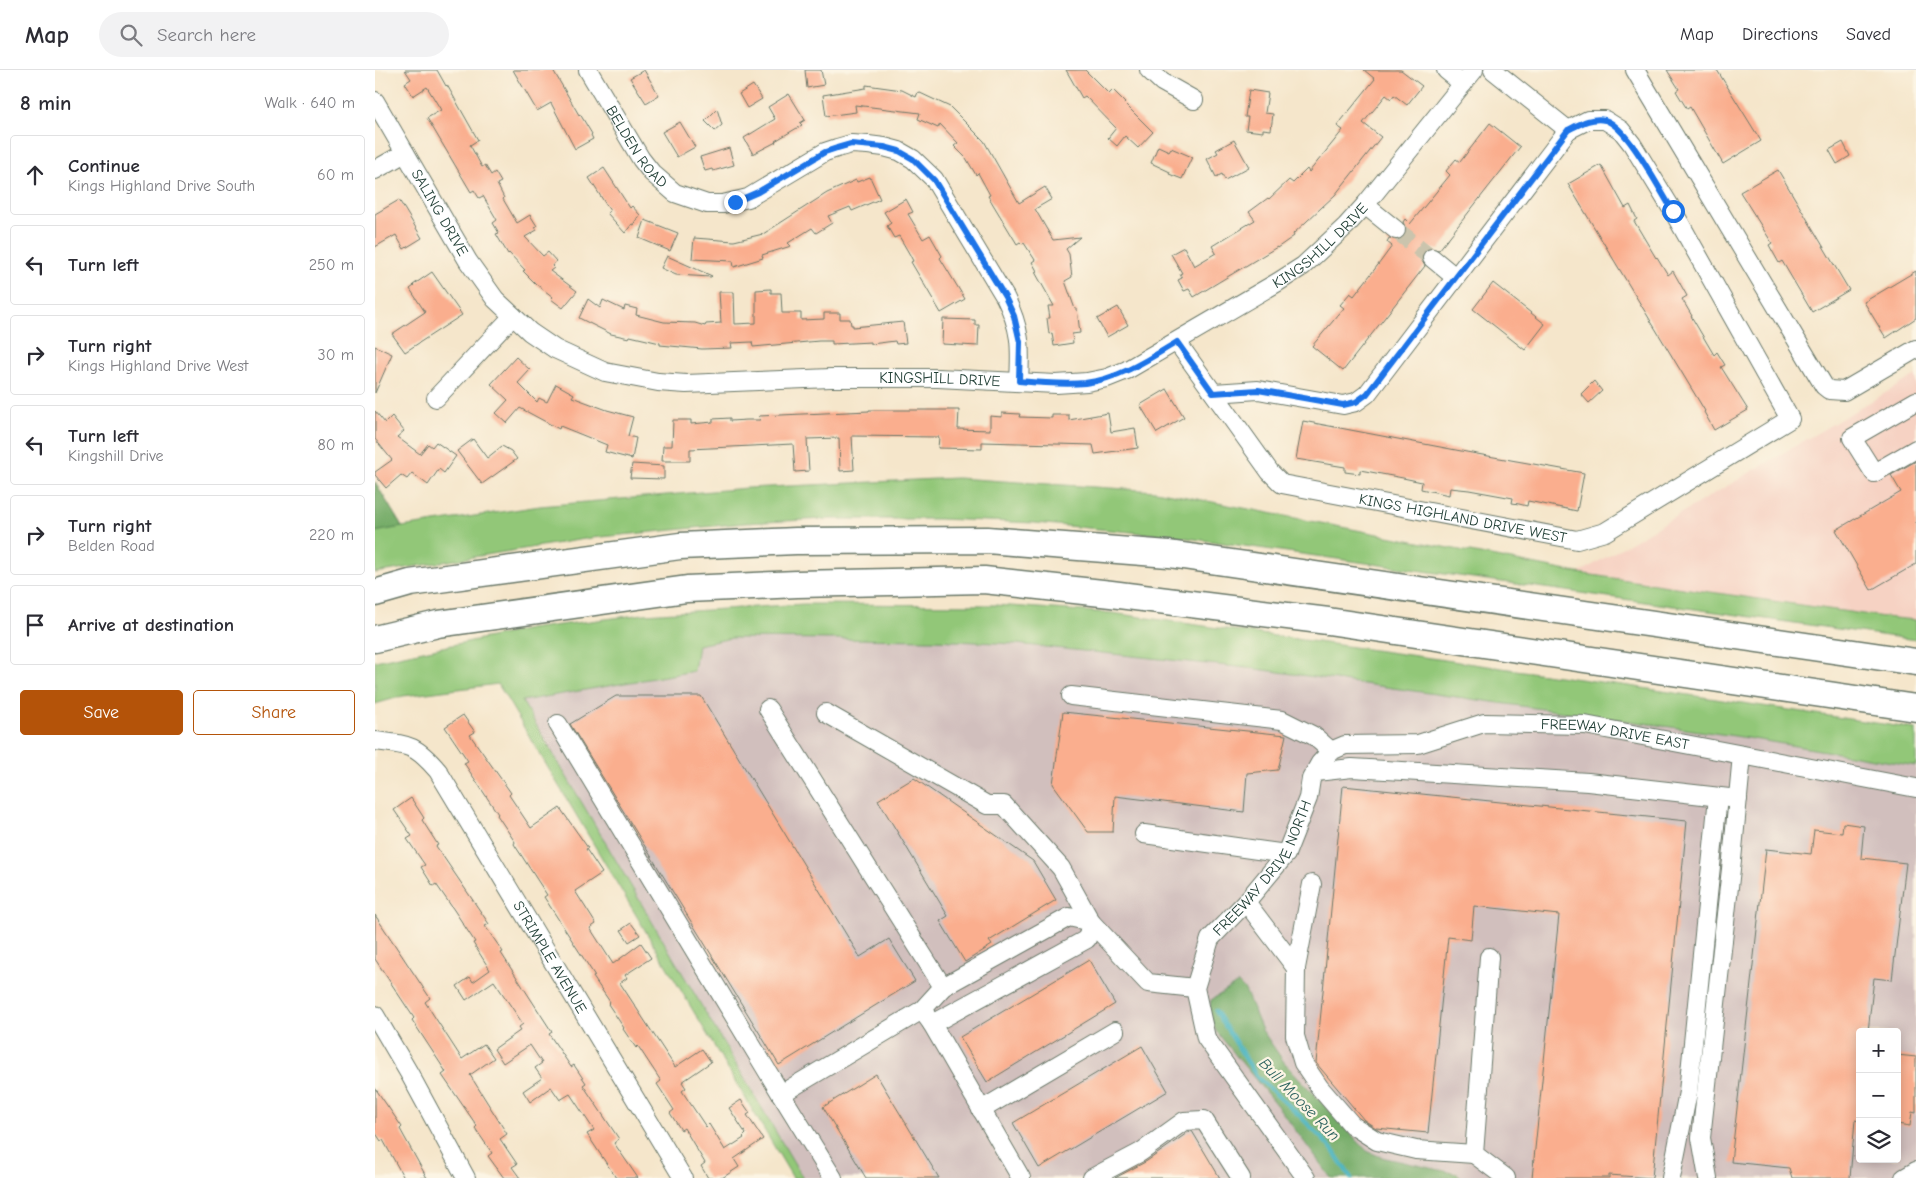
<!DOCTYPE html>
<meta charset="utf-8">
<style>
body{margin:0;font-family:"Comic Neue",sans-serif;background:#f2f2f3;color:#2b2b33}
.controls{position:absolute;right:15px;bottom:15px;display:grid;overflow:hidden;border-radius:5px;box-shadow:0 2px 12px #0003}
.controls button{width:45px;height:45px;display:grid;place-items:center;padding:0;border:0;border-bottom:1px solid #e1e1e2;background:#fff;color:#2b2b33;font:25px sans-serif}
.stop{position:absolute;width:15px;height:15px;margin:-11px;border:4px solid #1a73e8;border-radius:50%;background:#fff}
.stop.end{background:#1a73e8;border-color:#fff;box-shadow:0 1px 5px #0008}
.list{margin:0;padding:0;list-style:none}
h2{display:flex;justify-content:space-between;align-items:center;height:65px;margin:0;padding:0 20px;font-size:21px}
h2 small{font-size:16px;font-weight:400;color:#7c7c81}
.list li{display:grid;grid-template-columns:32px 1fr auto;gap:15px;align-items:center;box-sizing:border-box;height:80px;margin:0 10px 10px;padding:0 10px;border:1px solid #e1e1e2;border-radius:5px}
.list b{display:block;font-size:19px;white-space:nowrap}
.list p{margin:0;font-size:16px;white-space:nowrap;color:#7c7c81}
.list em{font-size:16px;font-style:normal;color:#7c7c81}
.actions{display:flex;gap:10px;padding:15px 20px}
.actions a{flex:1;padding:11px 0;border:1px solid #b45309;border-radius:5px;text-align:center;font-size:18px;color:#b45309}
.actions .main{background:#b45309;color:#fff}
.icon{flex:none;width:28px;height:28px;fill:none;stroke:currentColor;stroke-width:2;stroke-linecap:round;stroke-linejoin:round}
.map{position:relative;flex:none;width:1541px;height:1108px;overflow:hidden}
header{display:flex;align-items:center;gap:30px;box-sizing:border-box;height:70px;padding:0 25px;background:#fff;border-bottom:1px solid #e1e1e2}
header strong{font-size:24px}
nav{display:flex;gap:28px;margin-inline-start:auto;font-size:18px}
.search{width:350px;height:45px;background:#f2f2f3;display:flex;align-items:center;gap:12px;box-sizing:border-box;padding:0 18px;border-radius:28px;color:#7c7c81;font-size:19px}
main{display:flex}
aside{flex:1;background:#fff}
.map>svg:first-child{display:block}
.built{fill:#f6d2c3}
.industrial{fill:#d1bfbd;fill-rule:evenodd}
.green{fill:#92c778;stroke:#588256}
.forest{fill:#75ac68;stroke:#4a744e}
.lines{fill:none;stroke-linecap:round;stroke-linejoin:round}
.stream{stroke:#41b0bd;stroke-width:4.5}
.building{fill:#faae8e}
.minor-tunnel{stroke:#cac4ad;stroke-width:18;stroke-dasharray:18 9;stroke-linecap:butt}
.minor-casing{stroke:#6a7869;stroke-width:20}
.highway-casing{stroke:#6a7869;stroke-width:29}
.minor{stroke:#fff;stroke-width:18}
.highway{stroke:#fff;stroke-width:26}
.route{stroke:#1a73e8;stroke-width:6}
.labels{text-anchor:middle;stroke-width:4.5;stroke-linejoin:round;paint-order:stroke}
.street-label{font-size:15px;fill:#1f3d34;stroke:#fcf5e5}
.water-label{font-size:16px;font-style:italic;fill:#29605d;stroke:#fcf5e5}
</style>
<header>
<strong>Map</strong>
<div class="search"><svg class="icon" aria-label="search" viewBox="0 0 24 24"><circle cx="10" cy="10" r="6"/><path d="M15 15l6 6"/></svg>Search here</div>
<nav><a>Map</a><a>Directions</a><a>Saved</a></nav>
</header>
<main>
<aside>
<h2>8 min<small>Walk · 640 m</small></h2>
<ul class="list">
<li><svg class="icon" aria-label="ahead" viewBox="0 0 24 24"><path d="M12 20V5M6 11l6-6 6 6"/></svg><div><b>Continue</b><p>Kings Highland Drive South</p></div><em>60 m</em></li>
<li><svg class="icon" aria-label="left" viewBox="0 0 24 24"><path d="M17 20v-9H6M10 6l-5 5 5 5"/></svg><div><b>Turn left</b></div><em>250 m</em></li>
<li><svg class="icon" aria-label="right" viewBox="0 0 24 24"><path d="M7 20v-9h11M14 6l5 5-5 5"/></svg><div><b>Turn right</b><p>Kings Highland Drive West</p></div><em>30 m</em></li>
<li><svg class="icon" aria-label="left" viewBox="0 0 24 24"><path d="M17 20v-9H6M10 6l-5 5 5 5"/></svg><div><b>Turn left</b><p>Kingshill Drive</p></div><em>80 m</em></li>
<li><svg class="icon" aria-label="right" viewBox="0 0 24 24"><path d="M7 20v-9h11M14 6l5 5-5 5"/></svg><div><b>Turn right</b><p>Belden Road</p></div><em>220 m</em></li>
<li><svg class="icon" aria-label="arrive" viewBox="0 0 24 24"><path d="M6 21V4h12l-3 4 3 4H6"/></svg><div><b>Arrive at destination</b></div></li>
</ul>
<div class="actions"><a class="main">Save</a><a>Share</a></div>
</aside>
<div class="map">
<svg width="1541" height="1108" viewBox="0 0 1541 1108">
<rect width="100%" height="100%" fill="#fcf5e5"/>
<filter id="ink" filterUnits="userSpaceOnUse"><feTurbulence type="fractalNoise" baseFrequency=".02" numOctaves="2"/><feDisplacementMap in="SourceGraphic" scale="10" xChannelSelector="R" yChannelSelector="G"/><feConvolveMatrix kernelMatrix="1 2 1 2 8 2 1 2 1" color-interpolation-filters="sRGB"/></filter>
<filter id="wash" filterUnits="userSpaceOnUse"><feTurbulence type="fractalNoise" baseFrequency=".0096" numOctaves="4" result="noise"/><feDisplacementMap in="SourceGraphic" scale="20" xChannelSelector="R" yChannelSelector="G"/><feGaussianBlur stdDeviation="1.12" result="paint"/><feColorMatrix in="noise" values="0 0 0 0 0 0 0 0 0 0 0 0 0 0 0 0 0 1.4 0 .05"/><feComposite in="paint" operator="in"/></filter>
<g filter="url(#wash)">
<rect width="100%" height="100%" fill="#f5e6cb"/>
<polygon class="built" points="1541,305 1541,550 1509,547 1204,503"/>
<path class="industrial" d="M357,568L560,570L641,574L882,599L1360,666L1541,696V1108H1087L1083,1103L1006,1087L992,1081L909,992L887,960L870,920L907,1042L956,1108H428L147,631L319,601L322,575ZM1485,962H1522V1089H1485Z"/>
<g class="green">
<polygon points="582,408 781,421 1203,503 1509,547 1541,550 1541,570 798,466 660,453 564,449 450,449 370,453 216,468 0,503 0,412 27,457 165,436 372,418"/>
<polygon points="429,534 620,535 737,543 1254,616 1541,659 1541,696 1360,666 882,599 641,574 560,570 357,568 323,575 319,601 147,631 428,1108 418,1108 123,614 28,626 0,634 0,591 154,559 269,544"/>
</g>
<g class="forest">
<polygon points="0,412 27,457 0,462"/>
<polygon points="863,913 870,920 887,960 909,992 992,1081 1006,1087 1083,1104 1087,1108 956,1108 907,1042 841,961 834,943 836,930"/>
</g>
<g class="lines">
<polyline class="stream" points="841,941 882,1007 923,1044 957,1079 976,1108"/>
</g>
<g id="blocks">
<g class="building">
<polygon points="30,0 62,0 71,16 72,15 103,70 95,75 107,97 110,95 116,105 120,102 126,112 122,114 129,128 128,129 142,153 155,145 162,156 160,157 162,160 150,167 168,186 173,182 181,191 177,196 179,198 175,201 202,221 188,238 176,229 178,227 161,214 148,201 150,200 134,183 133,184 121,164 124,163 118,153 122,150 108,126 104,128 99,120 96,122 52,48 66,40 52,17 38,26 30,13 36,9"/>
<polygon points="138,0 178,0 204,45 205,44 217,64 216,65 218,69 200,79 176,33 162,41"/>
<polygon points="269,0 284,25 271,33 255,8"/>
<polygon points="430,0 446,0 449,15 432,18"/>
<polygon points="691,0 710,0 734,24 738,20 750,32 749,33 778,62 763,78 750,66 742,76 733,68 741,58 710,26 707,28"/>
<polygon points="989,0 1026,0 1047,16 1032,35 1019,25 1016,29 1011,25 988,53 1006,67 960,125 918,164 919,166 902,178 902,177 819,227 814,219 809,221 803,210 807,208 805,204 807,203 796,184 809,177 819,196 841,183 837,176 880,150 874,142 893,128 894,129 914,110 918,113 932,99 934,102 968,60 962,56 1000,9"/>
<polygon points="1292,0 1342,0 1386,71 1348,94 1315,37 1312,39 1301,21 1304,19"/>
<polygon points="378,15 387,29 372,38 364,24"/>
<polygon points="491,15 527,20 541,27 543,22 575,37 609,71 644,133 670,117 677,129 660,139 678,170 705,167 691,179 694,184 697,207 690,211 700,239 702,239 705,263 697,264 698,273 679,276 677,263 674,264 672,248 675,248 673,236 679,236 660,202 662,201 657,192 660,190 649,173 647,174 645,172 642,174 613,126 615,125 603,103 601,105 591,88 579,76 583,73 565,54 563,58 543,49 545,43 480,35 481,42 451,46 448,25 491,18"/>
<polygon points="874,20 893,23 890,43 898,44 896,60 888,59 888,62 871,60 873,47 870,47"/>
<polygon points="414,24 430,50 425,53 427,55 400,71 401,72 378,84 369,68 400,49 393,37"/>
<polygon points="342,39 347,55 340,61 330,51"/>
<polygon points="305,52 320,77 302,87 287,62"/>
<polygon points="1115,53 1145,77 1064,180 1054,178 1049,182 1047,191 1050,196 968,301 937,276 969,238 965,235 975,223 979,226 1006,191 1017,176 1012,172 1014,168 1024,170 1030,166 1032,161 1028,152 1030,149 1035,154 1075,105 1071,101 1081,89 1085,92"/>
<polygon points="859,70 874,97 850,110 847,104 841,107 832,89 843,83 841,80"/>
<polygon points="1468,72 1475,86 1462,94 1454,80"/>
<polygon points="783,76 794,81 796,78 817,87 807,109 794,104 795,102 776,93"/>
<polygon points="354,78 359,95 338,101 337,99 330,101 325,87"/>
<polygon points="1226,95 1250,138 1255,135 1262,149 1259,151 1281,188 1282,187 1293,205 1298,201 1312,226 1307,229 1317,246 1316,246 1339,285 1342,282 1350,295 1346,297 1373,340 1339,360 1329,342 1330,341 1193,114"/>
<polygon points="229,98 255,138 257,136 265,145 259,155 257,154 250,163 232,143 235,141 214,108"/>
<polygon points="1403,100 1474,220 1437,242 1407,191 1404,193 1394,175 1397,173 1365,122"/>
<polygon points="495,107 505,129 477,141 475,137 453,146 457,153 441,163 437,158 413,173 416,176 387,185 388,188 359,197 358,191 317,189 319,168 359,171 388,164 452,123 481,110 482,112"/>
<polygon points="531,129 538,142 533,144 548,169 555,165 567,186 565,188 590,229 566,243 536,192 538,191 535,185 524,166 519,168 512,156 516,153 509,142"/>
<polygon points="24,130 47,168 29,179 21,165 0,177 0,144"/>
<polygon points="270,150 303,163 295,181 264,168"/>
<polygon points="292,186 337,206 336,207 301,205 286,198"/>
<polygon points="1541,201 1541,248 1511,268 1489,232"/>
<polygon points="57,202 87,245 30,282 17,264 50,242 35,219 39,216 38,215"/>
<polygon points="1118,213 1170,254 1150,280 1098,239"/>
<polygon points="396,219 396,223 406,223 407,243 426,243 426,250 449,249 449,243 465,243 465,249 475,249 476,255 478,255 478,257 528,252 531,273 521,274 520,271 496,274 496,272 457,274 457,271 444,271 378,277 377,272 356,273 357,278 327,279 285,275 285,273 255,266 254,268 236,264 204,248 213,229 225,238 228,230 249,240 250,236 262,239 261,245 289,252 320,253 330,256 331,254 346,253 344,222 359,222 360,254 381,253 381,220"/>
<polygon points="743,237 753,255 732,267 722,249"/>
<polygon points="568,249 600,250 600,255 604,255 603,276 567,274"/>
<polygon points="0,276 17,284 0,323"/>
<polygon points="141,287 155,300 143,313 162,332 164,328 172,332 181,314 199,324 197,327 232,340 258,347 253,366 261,368 257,389 230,382 232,375 185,356 184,359 145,338 132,353 121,343 133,330 116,314"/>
<polygon points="1219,311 1227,321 1214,333 1206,324"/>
<polygon points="792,319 809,347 782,363 765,335"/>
<polygon points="494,340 584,340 583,359 615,360 615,346 627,347 627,343 645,344 644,347 677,348 677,345 694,345 694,350 733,343 736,362 760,358 763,378 720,384 718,375 607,372 607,379 563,378 564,367 477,366 479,400 465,401 464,368 432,369 434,401 420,402 418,374 315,379 315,391 287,391 288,376 297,376 298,350 316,350 316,354 338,352 338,349 355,348 355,351 372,350 385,350 384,346 494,341"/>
<polygon points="0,341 10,353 17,346 29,361 22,367 45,384 53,374 57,377 61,372 81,386 69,403 64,399 53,415 37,403 32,409 26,405 11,418 0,405 0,402 17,390 0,369"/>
<polygon points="928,351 1102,384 1209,403 1202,441 1153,431 1152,436 1144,434 1137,433 1138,428 1094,420 1075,418 1074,425 1046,419 1047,412 1028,408 985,400 985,404 970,402 970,397 921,389"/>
<polygon points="98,369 112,388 127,376 136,381 142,389 107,414 82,381"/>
<polygon points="1541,391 1541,494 1496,520 1461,460 1526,422 1516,405"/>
<polygon points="257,394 289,396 289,409 255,408"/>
<polygon points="241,626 326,626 485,887 514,869 540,911 404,995 195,654"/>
<polygon points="688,642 911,665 903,700 872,703 869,742 740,726 738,762 713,762 678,714"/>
<polygon points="88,645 100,662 95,665 136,723 134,725 156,758 185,738 213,778 211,779 227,803 200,821 221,854 215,858 238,894 266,873 276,888 250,905 252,908 245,913 300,997 327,979 336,992 307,1012 311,1018 307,1021 331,1057 334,1054 350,1080 369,1068 368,1067 371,1064 354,1038 366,1030 375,1043 372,1045 388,1069 359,1089 364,1097 347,1108 333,1108 326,1096 330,1093 309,1058 306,1060 295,1043 299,1040 282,1014 286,1011 263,976 261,978 248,959 249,958 233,934 235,932 218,907 220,906 169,827 172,825 139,774 140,772 122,745 123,744 89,693 93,691 70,657"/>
<polygon points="539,708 658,791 681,830 614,871 617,875 590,892 565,851 573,846 503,730"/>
<polygon points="968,716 1312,751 1277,1108 1234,1105 1234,1108 1157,1108 1184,845 1099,836 1096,870 1073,867 1053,1063 1001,1058 989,1050 941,993"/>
<polygon points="36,728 49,748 47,750 63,775 61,776 114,854 110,856 128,882 126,883 177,962 174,964 196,997 199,995 211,1013 208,1015 244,1069 239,1073 263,1108 241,1108 212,1064 219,1060 195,1024 185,1030 176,1017 155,1032 148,1021 167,1008 160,998 167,993 155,975 128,993 119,979 146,960 144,957 148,954 119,911 91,930 82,916 95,907 98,912 115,900 98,873 100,872 79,840 61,814 58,816 46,797 50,795 32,769 37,766 19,740"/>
<polygon points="1468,753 1489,756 1486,788 1531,793 1517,910 1499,908 1493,962 1485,962 1485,1051 1480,1050 1475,1108 1417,1108 1414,1098 1356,1092 1391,779 1436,784 1439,760 1467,763"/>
<polygon points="0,845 55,928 50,932 87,989 109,974 119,988 95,1005 132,1064 125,1069 142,1094 137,1097 145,1108 129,1108 113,1086 117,1083 100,1058 102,1056 67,1005 71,1002 37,950 39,948 0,889"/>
<polygon points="256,853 265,865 254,872 246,860"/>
<polygon points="714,890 740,934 612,1012 585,967"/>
<polygon points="767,976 793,1021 664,1098 638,1053"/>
<polygon points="1522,985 1541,987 1541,1043 1537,1042 1535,1056 1522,1054"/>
<polygon points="501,1004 564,1108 491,1108 448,1037"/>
<polygon points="0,1018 27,1057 25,1059 52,1108 29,1108 8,1070 6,1071 0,1062"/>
<polygon points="815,1061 817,1061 845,1108 740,1108 772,1091"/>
</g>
</g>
</g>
<g filter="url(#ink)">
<use href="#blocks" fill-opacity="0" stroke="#6a7869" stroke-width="1"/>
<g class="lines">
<polyline class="minor-tunnel" points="1021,160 1057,188"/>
<g class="minor-casing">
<g id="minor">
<path id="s1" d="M213,0L266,89L277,103L300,123L332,134H348L373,128L450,82L462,78L476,74L493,75L509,77L524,81L538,89L559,109L630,227C646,259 646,276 644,311"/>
<polyline points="774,0 787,12 819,30"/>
<polyline points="1071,0 1088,14"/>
<polyline points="1260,0 1449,316 1454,320 1469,321 1541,279"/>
<path id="s2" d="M0,31L93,191L120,229L155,262L180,279L230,302L283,312L311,314L456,308H563L681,314L712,312L732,308L752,300L903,212L928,196L971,156L990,135L1099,0"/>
<polyline points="0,100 30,83"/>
<polyline points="990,135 1021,160"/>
<polyline points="1057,188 1080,207"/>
<path id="s3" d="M802,272L895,402L907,414L1202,470L1230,462L1415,349L1298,141L1257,74L1246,60L1230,50H1213L1193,60L1118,0"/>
<polyline points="839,323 883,320 968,335 981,332 992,324 1193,60"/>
<polyline points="61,328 138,246"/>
<polyline points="1541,331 1477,368 1499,403 1541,379"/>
<polyline points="696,626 907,650 939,666 956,681"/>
<polyline points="393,639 568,917"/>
<polyline points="451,643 612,735 629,735 686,798 716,852 773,913 820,918"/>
<polyline points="183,654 406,1024"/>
<path id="s4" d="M0,671C34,675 40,674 63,701L308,1108"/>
<polyline points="941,702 977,698 1213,712 1363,729"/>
<polyline points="769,764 911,784"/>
<polyline points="871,832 921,898 937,814"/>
<polyline points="1114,887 1099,1084 1131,1108"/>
<polyline points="921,898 920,966 928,993 945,1018 977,1055 1002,1071 1041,1080 1099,1084"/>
<polyline points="547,940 568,917 694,847 716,852"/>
<polyline points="0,945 34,1003 91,1108"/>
<polyline points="606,1040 740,961"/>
<polyline points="458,1108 406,1024 547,940 557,954"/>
<polyline points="646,1108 557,954 712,869 716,852"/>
<polyline points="717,1108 766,1082 809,1051 829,1050 866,1108"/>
<path id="s5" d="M931,1108L831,968L820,918L835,869L871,832L911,784L933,728L936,709L945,693L956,681L970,675L1043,674L1109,653L1210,655L1541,718"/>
<polyline points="1296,1108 1313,1022 1343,727"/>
<polyline points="1333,1108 1326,1068 1357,790 1367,685"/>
<polyline points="1529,1108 1541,1101"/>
</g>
</g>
<g class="highway-casing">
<g id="highway">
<polyline points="0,523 35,513 305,476 421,471 612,470 794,484 1541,592"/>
<polyline points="0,569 63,554 312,519 422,514 609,510 736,524 953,551 1541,638"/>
</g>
</g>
<use href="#minor" class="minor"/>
<use href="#highway" class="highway"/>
</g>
</g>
<g class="lines" filter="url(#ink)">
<path class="route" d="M360,132L383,122L450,82L462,78L476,74L509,77L524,81L538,89L559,110L630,227L639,246L645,272L644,311C666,313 688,315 710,313C744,309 774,289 802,272L838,323L883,320L968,335L981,332L992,324L1193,60C1205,54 1216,47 1230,50C1253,57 1284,119 1298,141"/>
</g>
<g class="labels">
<g class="street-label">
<text dy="5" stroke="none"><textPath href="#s1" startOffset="91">BELDEN ROAD</textPath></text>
<text dy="5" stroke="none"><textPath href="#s2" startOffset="129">SALING DRIVE</textPath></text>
<text dy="5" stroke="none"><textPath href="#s2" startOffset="1121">KINGSHILL DRIVE</textPath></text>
<text dy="5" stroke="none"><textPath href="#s2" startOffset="701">KINGSHILL DRIVE</textPath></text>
<text dy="5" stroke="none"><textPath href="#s3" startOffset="361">KINGS HIGHLAND DRIVE WEST</textPath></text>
<text dy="5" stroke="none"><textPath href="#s5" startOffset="792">FREEWAY DRIVE EAST</textPath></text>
<text dy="5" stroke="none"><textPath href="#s5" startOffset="364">FREEWAY DRIVE NORTH</textPath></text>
<text dy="5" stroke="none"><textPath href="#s4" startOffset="290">STRIMPLE AVENUE</textPath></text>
</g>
<g class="water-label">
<text transform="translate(925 1029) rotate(46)" y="6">Bull Moose Run</text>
</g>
</g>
</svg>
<div class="controls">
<button>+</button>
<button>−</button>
<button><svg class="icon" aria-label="layers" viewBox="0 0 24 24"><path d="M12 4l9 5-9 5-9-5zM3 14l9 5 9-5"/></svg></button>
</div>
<div class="stop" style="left:1298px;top:141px"></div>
<div class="stop end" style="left:360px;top:132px"></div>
</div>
</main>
